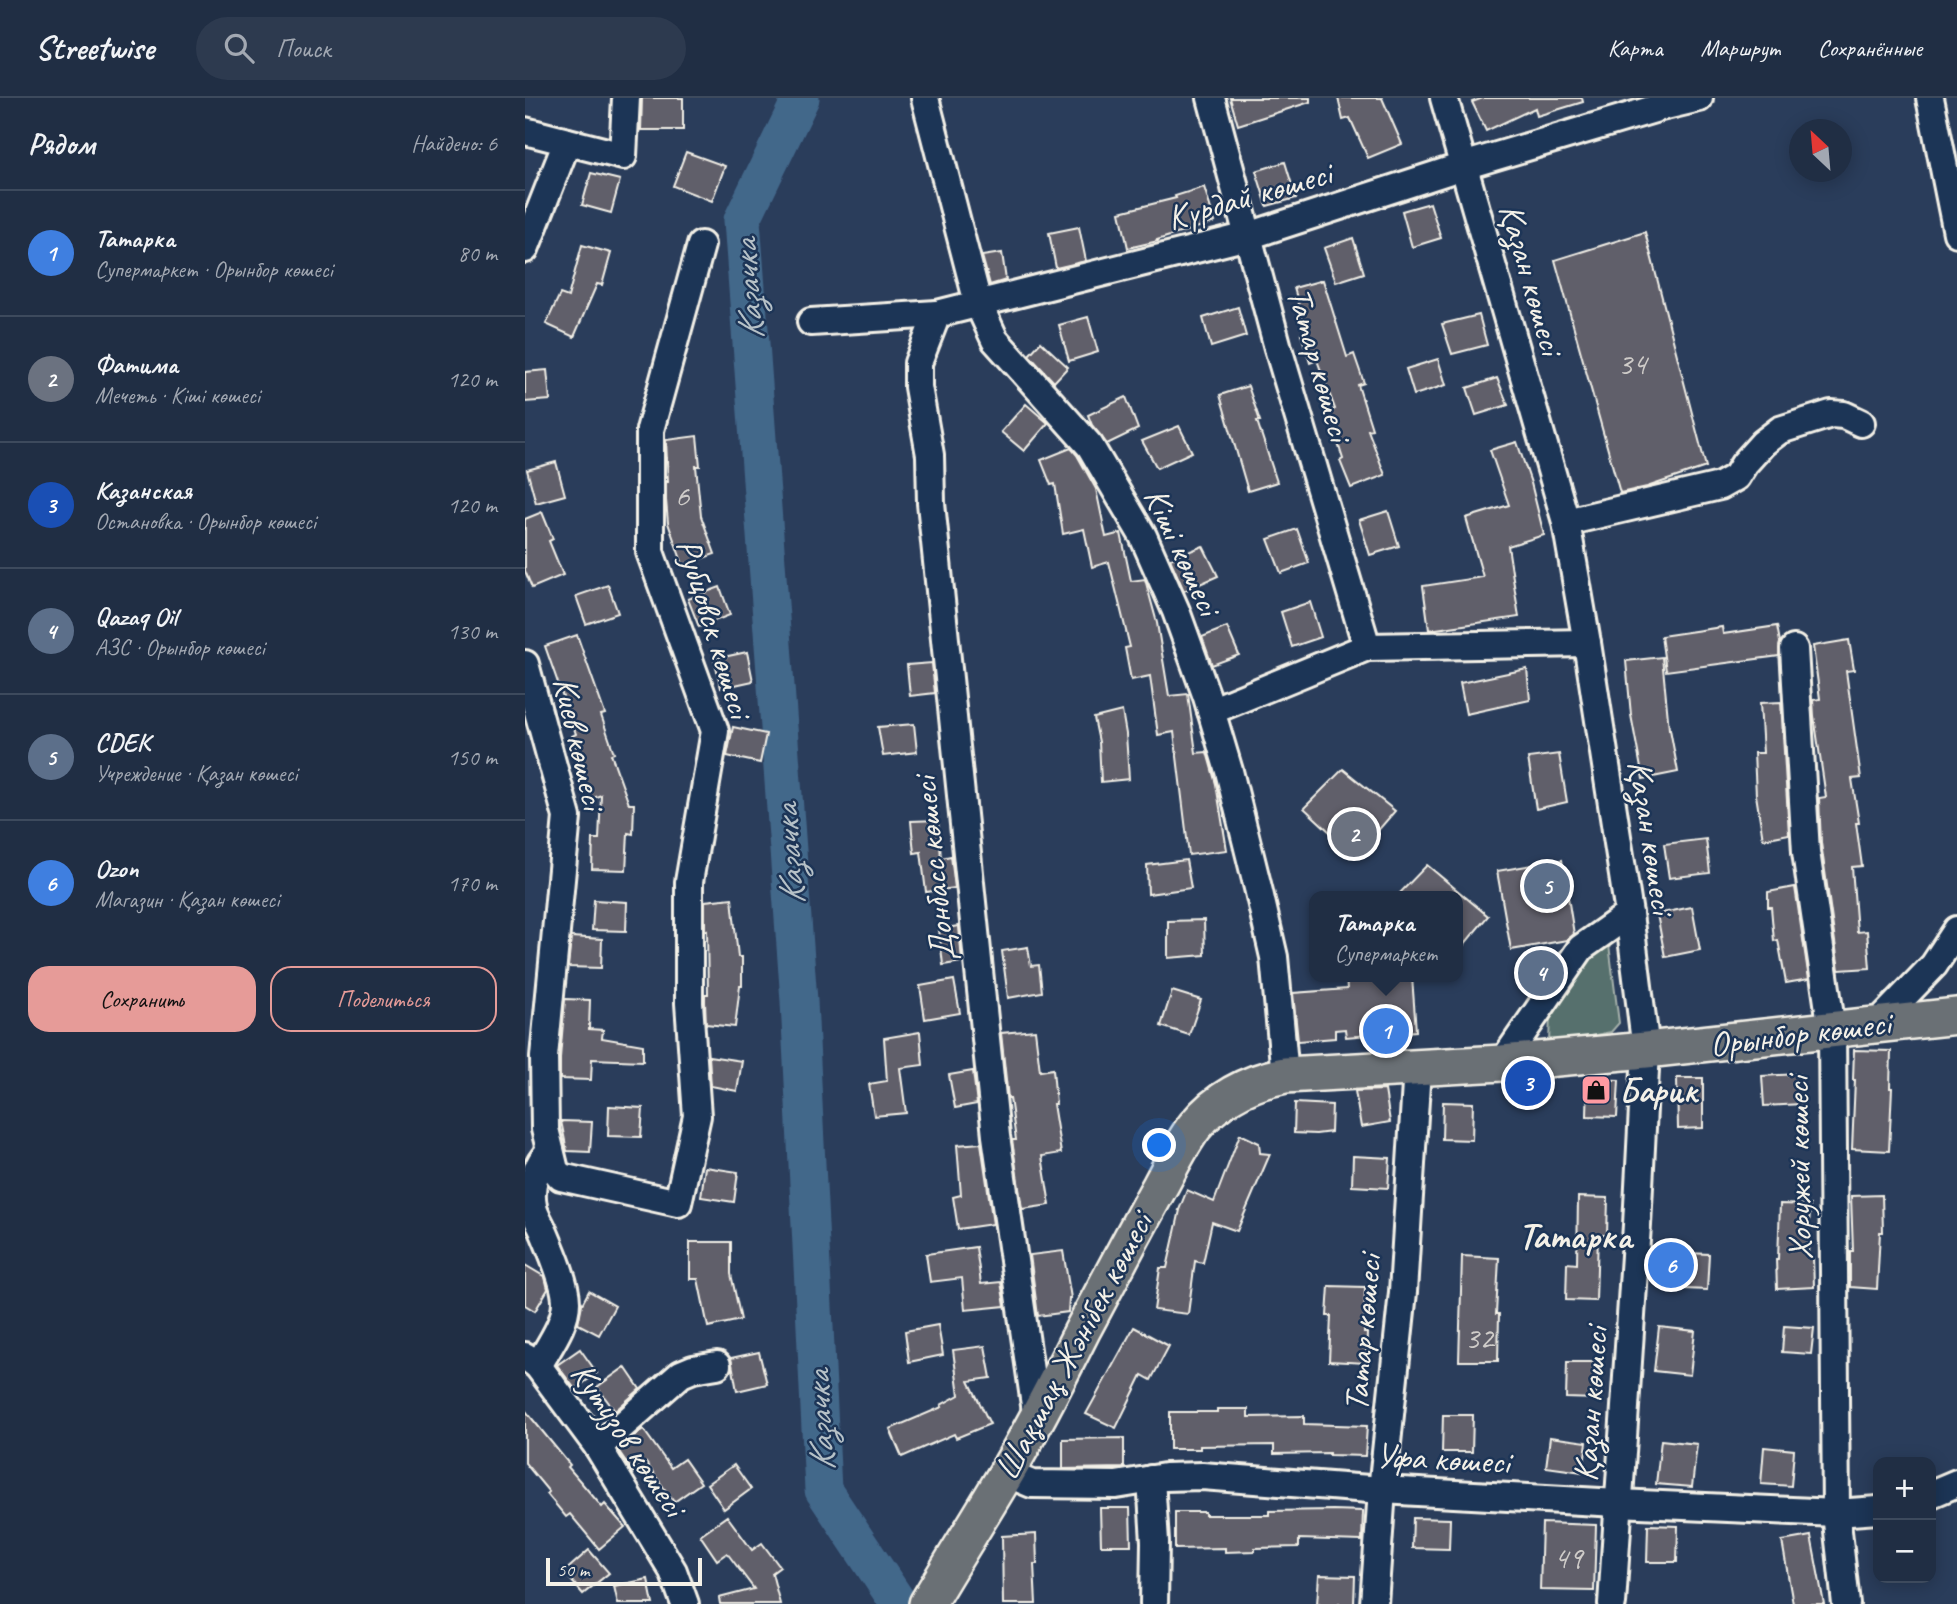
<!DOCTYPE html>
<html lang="ru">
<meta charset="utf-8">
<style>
body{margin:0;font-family:Caveat,sans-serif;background:#2d3a4f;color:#f1f3f6}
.controls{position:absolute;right:21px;bottom:21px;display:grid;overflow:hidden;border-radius:14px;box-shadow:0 4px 18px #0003}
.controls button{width:63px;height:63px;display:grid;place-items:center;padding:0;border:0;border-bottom:2px solid #3d4a5d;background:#202e44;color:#f1f3f6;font:35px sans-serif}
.compass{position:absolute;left:1264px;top:21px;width:63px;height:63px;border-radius:50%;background:#202e44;box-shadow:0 4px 18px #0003;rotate:334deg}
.scale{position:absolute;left:21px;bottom:18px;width:156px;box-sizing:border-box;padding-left:7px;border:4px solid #f4f1e8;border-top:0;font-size:19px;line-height:24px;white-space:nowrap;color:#f4f1e8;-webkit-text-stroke:5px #1d3557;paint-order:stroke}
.you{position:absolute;left:635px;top:1048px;width:24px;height:24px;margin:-18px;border:5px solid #fff;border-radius:50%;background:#1a73e8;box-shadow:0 0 0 10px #1a73e833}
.badge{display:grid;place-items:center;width:46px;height:46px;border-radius:50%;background:#e69b98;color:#fff;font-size:23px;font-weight:700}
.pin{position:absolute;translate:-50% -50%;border:4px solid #fff;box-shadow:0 2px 7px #0006}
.popup{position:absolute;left:784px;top:793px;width:154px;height:91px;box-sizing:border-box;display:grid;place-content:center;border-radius:14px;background:#202e44;filter:drop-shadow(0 2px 5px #0005);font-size:23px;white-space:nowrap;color:#a2a8b2}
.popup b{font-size:26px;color:#f1f3f6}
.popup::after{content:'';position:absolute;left:50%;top:100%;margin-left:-14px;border:14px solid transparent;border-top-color:#202e44}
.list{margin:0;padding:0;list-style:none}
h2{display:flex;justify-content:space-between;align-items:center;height:91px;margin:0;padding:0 28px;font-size:30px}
h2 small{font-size:23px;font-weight:400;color:#a2a8b2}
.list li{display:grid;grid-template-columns:46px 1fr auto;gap:21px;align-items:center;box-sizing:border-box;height:126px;padding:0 28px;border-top:2px solid #3d4a5d}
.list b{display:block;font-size:26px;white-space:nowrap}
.list p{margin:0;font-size:23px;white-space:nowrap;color:#a2a8b2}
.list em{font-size:23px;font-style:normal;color:#a2a8b2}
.actions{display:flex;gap:14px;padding:21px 28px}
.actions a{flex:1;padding:16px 0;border:2px solid #e69b98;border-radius:21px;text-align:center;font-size:24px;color:#e69b98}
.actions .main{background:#e69b98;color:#111}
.icon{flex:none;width:38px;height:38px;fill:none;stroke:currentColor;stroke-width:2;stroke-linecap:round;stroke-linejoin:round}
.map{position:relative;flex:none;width:1432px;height:1506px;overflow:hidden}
header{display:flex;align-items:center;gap:42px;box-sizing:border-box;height:98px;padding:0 35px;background:#202e44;border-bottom:2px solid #3d4a5d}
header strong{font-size:33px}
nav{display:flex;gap:38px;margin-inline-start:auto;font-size:24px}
.search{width:490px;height:63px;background:#2d3a4f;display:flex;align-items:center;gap:18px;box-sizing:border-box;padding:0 24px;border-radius:38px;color:#a2a8b2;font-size:26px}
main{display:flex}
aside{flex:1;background:#202e44}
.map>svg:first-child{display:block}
.green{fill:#56706d;stroke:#a5b0aa;stroke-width:2}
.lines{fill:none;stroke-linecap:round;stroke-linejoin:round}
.river{stroke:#43678a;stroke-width:37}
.building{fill:#605e6b;stroke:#f4f1e8;stroke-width:2}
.minor-casing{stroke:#f4f1e8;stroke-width:32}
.major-casing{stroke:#f4f1e8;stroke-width:40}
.minor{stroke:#1d3557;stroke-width:26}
.major{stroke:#6b6f75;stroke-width:35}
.labels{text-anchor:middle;stroke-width:5;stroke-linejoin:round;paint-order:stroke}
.number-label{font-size:32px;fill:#cfccc9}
.street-label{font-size:35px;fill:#f4f1e8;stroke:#1d3557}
.poi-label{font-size:35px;font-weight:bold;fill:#f4f1e8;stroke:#1d3557;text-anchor:start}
.water-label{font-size:37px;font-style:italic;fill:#b6c1c7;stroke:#1d3557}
.neighbourhood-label{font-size:37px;font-weight:bold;fill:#f4f1e8;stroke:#1d3557}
</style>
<header>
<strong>Streetwise</strong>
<div class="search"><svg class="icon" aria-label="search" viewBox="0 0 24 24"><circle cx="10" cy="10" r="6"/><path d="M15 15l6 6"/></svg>Поиск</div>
<nav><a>Карта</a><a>Маршрут</a><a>Сохранённые</a></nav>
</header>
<main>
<aside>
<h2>Рядом<small>Найдено: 6</small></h2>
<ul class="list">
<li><span class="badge" style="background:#3f7fe0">1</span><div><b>Татарка</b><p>Супермаркет · Орынбор көшесі</p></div><em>80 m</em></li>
<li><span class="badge" style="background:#6b7280">2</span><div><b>Фатима</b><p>Мечеть · Кіші көшесі</p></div><em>120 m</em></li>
<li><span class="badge" style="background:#1a4fb4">3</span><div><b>Казанская</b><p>Остановка · Орынбор көшесі</p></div><em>120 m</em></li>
<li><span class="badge" style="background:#5c6f8a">4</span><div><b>Qazaq Oil</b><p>АЗС · Орынбор көшесі</p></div><em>130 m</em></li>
<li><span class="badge" style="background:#5c6f8a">5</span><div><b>CDEK</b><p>Учреждение · Қазан көшесі</p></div><em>150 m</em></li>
<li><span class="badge" style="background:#3f7fe0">6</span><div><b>Ozon</b><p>Магазин · Қазан көшесі</p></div><em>170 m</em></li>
</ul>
<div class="actions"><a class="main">Сохранить</a><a>Поделиться</a></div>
</aside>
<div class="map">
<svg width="1432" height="1506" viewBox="0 0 1432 1506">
<rect width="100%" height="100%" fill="#2a3d5b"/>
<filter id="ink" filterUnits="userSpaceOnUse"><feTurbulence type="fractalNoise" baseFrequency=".0143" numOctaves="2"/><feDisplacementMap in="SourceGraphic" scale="14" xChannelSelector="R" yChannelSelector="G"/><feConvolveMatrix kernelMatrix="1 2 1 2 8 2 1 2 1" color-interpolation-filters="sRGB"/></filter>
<g filter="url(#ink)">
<polygon class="green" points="1083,839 1094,925 1086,934 1024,946 1025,915 1053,867"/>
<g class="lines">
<polyline class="river" points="276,0 217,122 274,903 298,1392 374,1506"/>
</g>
<g class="building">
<polygon points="117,0 158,0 158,32 116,32"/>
<polygon points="705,0 785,0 785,4 713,27"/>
<polygon points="813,0 857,0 877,46 843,60 825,20 818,22"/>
<polygon points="958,0 1057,0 1058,4 1012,18 1010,10 961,33 947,4"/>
<polygon points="161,54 200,68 187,103 148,88"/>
<polygon points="760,64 771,100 742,108 731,73"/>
<polygon points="66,75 95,82 86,115 57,107"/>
<polygon points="679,89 690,124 632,142 633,143 603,150 595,114 651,100 650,98"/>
<polygon points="905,105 916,140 887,149 877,113"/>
<polygon points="554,129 561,163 531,170 524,135"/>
<polygon points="1120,134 1181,369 1122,389 1095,395 1030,162"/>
<polygon points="828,140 839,175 811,184 799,150"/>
<polygon points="57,147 86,155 77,187 72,186 49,239 21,226 35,196 43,199"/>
<polygon points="477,155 481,182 465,187 457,158"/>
<polygon points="798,182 822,259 829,256 839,285 833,287 847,331 843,332 860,377 826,390 815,363 818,361 803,314 810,311 792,262 785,265 776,236 782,234 769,190"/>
<polygon points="713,209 721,238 686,249 678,220"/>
<polygon points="954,217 962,247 927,256 917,226"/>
<polygon points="563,219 573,254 544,263 534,227"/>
<polygon points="516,244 543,269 529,284 504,257"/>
<polygon points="913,261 921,287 889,297 881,271"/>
<polygon points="22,272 25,302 0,304 0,274"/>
<polygon points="972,280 983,307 951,317 942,290"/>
<polygon points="723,288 735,323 732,323 752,384 723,393 695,297"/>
<polygon points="601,299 613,331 582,346 567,327 563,317"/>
<polygon points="501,306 523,325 499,353 476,334"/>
<polygon points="654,328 667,354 632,370 617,343"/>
<polygon points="172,338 175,368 171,368 176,418 190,456 158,467 143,425 141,402 141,384 143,384 141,342"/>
<polygon points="992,344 1006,385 1019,437 983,448 994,519 904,532 898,488 958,479 941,420 984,407 965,352"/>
<polygon points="546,350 552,357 571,391 581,439 596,435 606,483 620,481 632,525 644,598 663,596 671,655 682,654 691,686 702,752 664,757 649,634 633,637 625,578 606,582 600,550 605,549 584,464 567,469 559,431 538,436 530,386 526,387 516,362"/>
<polygon points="31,364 40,397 11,405 2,372"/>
<polygon points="863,413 874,448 845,457 834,422"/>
<polygon points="17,414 28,441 24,443 38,477 7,490 0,473 0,421"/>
<polygon points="772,431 784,465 756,475 743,441"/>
<polygon points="678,448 693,478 659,493 645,461"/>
<polygon points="83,487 93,515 61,526 51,498"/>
<polygon points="195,489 205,517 174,529 163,501"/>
<polygon points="785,504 796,539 767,549 756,514"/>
<polygon points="1252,528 1255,544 1254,558 1141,573 1136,538 1197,529 1198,536"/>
<polygon points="702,529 714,557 687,567 677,539"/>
<polygon points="52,537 80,616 76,617 89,655 86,656 104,706 109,706 108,736 103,735 101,772 67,771 68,741 74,741 76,697 66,701 56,673 59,672 47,638 51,636 20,548"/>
<polygon points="1324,542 1329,572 1321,573 1336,680 1327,681 1334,725 1331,725 1337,768 1327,769 1332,834 1342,833 1345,870 1314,872 1296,745 1294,700 1301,699 1289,618 1288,602 1295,601 1288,548"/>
<polygon points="222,554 228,583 196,590 189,561"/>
<polygon points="1137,559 1144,631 1145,631 1153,674 1118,681 1106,617 1101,563"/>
<polygon points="407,565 410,595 385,598 382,567"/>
<polygon points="1002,571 1005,602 941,616 935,585"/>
<polygon points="1256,604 1264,736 1238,741 1231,697 1229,655 1238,655 1235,605"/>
<polygon points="597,613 601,636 604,681 576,684 574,644 569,620"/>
<polygon points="389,626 392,654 358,658 353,629"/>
<polygon points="208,629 241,636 235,665 202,658"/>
<polygon points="1034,656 1042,704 1011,711 1003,660"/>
<polygon points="818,671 870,713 831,758 779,710"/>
<polygon points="413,722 416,760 426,758 430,790 401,794 396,754 389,755 386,723"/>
<polygon points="1181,741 1185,775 1144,780 1139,746"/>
<polygon points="661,762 666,790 623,796 622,767"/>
<polygon points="1037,762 1049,836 1042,842 986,852 972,773"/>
<polygon points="902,767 963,818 933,854 933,798 872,798"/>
<polygon points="1270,789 1284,881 1261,885 1253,842 1249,843 1246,809 1243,809 1243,794"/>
<polygon points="207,800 213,859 217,859 217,888 215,888 210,929 181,926 180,904 180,896 183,896 182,832 180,833 180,803"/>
<polygon points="69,802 102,804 101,833 67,832"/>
<polygon points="1167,809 1175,852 1140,859 1132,816"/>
<polygon points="679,822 680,857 643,860 643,823"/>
<polygon points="434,828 437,864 418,867 414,831"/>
<polygon points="46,839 77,841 76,870 43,869"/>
<polygon points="503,849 506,868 514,867 517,894 483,900 477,853"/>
<polygon points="821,879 887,879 891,933 821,939 820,931 810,932 810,940 773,943 768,895 822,891"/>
<polygon points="429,882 435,915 400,921 395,888"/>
<polygon points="647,893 676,902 664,937 636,928"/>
<polygon points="40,901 65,902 64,931 78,932 77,940 118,947 118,963 67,961 66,982 35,981 35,960"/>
<polygon points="510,932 515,973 528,971 531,1006 528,1006 536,1055 517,1058 525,1107 497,1111 487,1042 491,1042 485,1000 483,1000 476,935"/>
<polygon points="395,934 398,967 375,970 381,1015 349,1018 344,986 362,983 359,940"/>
<polygon points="1329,952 1366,953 1365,990 1367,990 1364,1053 1327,1051 1330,982 1328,982"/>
<polygon points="184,958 217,963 212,993 186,988"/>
<polygon points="448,973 452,1006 430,1010 424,977"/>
<polygon points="1274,976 1276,1006 1239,1008 1237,978"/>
<polygon points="1152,980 1178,980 1178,1030 1153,1031"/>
<polygon points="1063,981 1094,982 1092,1019 1062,1018"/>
<polygon points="860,992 865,1024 836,1029 830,993"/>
<polygon points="918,1004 948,1005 947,1042 917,1041"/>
<polygon points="770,1005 807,1007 806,1034 791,1036 769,1035"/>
<polygon points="84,1008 118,1010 116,1039 83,1038"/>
<polygon points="36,1023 67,1024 65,1054 42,1053"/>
<polygon points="715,1036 734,1045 735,1055 745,1056 712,1133 687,1124 678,1165 670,1163 663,1216 629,1212 635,1170 642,1170 655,1112 654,1112 662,1092 689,1104"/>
<polygon points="456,1045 468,1126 433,1131 428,1099 436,1097 432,1047"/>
<polygon points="828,1058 865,1060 863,1090 827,1088"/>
<polygon points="180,1069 213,1074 209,1104 176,1099"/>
<polygon points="1357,1097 1358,1134 1355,1134 1352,1191 1325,1189 1325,1153 1328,1153 1326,1098"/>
<polygon points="1053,1099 1083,1100 1082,1137 1073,1137 1071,1203 1041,1202 1042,1165 1052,1166"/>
<polygon points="1255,1106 1285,1107 1283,1159 1288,1159 1289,1189 1252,1191 1251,1161 1253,1161"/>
<polygon points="165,1144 206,1144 206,1176 216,1222 183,1229 173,1181 165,1181"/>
<polygon points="451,1149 456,1186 476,1184 480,1208 440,1212 437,1180 405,1184 401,1156"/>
<polygon points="538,1153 546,1200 544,1200 543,1214 513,1218 505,1157"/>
<polygon points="1139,1154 1184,1156 1182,1192 1138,1190"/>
<polygon points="937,1158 974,1160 971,1216 974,1216 973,1263 934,1263"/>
<polygon points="0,1167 20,1179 23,1191 10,1213 0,1207"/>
<polygon points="804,1188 840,1189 839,1235 842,1235 841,1265 804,1263 806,1218 802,1218"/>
<polygon points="64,1193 90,1208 74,1237 53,1226 57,1206"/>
<polygon points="413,1227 418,1257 384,1264 380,1233"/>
<polygon points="1259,1228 1289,1230 1286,1256 1257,1254"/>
<polygon points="609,1229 644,1248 626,1282 617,1277 591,1330 561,1316"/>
<polygon points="1134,1229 1170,1233 1165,1277 1129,1273"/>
<polygon points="460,1248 466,1280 444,1283 465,1326 431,1340 429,1336 377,1359 365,1331 417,1309 416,1307 434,1297 428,1252"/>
<polygon points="55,1251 72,1275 50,1291 32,1267"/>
<polygon points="234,1254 242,1286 212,1293 206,1260"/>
<polygon points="1042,1264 1072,1264 1071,1301 1041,1300"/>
<polygon points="100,1269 115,1291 90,1313 72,1289"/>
<polygon points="692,1311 723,1311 723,1319 779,1318 779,1326 842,1328 840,1358 804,1357 804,1355 749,1356 749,1347 675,1348 675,1351 645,1351 645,1314 692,1314"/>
<polygon points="0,1312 45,1367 43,1369 77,1409 80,1406 100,1429 74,1451 45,1416 41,1419 22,1396 24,1394 0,1365"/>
<polygon points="918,1317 948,1317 947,1354 917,1354"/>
<polygon points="118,1331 146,1370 159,1361 176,1385 149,1404 121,1365 108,1374 93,1352"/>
<polygon points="1025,1339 1062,1344 1058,1374 1021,1369"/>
<polygon points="599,1340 599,1370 538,1371 538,1341"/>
<polygon points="1136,1342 1172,1346 1167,1389 1131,1386"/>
<polygon points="1239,1349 1269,1352 1266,1388 1236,1386"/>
<polygon points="209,1367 226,1391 199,1411 182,1386"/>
<polygon points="575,1410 605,1410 606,1447 576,1447"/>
<polygon points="808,1412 838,1413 837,1443 774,1441 774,1449 730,1450 730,1453 700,1454 700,1450 650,1451 650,1414 680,1414 680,1417 744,1417 744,1413"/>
<polygon points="202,1418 227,1452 237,1445 255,1469 247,1475 255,1506 195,1506 194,1500 229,1491 202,1455 192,1462 175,1437"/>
<polygon points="888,1420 925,1421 924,1451 887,1450"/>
<polygon points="1017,1425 1071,1427 1069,1493 1015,1492"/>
<polygon points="1123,1427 1153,1428 1152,1464 1122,1464"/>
<polygon points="511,1436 512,1466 509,1466 511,1506 478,1506 477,1438"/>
<polygon points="1286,1438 1299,1506 1268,1506 1257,1443"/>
<polygon points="64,1452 84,1475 58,1496 39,1474"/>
<polygon points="794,1477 830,1478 829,1506 792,1506"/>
<polygon points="123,1481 128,1506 93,1506 89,1488"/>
</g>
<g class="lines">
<g class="minor-casing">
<g id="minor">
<polyline points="400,0 453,205 470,242 565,348 618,438 651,513 682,599 704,673 734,794 749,859 760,977"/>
<polyline points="686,0 753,250 842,549"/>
<polyline points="919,0 1041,424 1062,545 1104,816 1121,952 1112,1127 1087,1506"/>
<polyline points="1405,0 1432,135"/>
<polyline points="0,33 98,58 101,0"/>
<polyline points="0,151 42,44"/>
<polyline points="412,216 393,265 393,289 405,357 406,405 471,1038 512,1321"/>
<polyline points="286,224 412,216 723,138 938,68 1136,9 1174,0"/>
<polyline points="1041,424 1195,388 1211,379 1219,366 1238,345 1255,332 1306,316 1319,317 1336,325"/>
<polyline points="1269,551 1281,754 1307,932 1311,1415 1321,1506"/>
<polyline points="0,566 42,719 19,959 20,1031 30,1072 36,1079 153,1105 172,1018 164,905 164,784 190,633 125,454 125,332 176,147"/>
<polyline points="686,613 842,549 1062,545"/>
<polyline points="1353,925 1409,867 1432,832"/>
<polyline points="977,965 1056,850 1104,816"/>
<polyline points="0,1258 13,1268 73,1349 148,1473 160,1506"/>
<path d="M13,1268C23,1249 41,1226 41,1204C41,1185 26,1151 18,1132C15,1125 9,1116 8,1108C4,1089 11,1066 25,1053"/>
<polyline points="73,1349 156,1276 168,1271 192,1267"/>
<polyline points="481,1375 507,1386 591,1387 640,1379 677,1378 857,1392 1093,1405 1311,1415 1353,1412"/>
<polyline points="626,1381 630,1444 629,1506"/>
<polyline points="1406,1396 1432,1385"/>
<polyline points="849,1506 857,1392 878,1194 892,970"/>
</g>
</g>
<g class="major-casing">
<path id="major" d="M402,1506C428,1462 456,1418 482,1374C509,1328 533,1281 557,1233C583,1185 608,1136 635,1088C646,1068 656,1046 670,1028C693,1000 724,984 760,977L977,965L1121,952L1432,918"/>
</g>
<use href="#minor" class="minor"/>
<use href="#major" class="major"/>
</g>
</g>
<defs>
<g id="shop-square" transform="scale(1.575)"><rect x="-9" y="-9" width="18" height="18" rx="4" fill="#ff9aa2" stroke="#1d3557"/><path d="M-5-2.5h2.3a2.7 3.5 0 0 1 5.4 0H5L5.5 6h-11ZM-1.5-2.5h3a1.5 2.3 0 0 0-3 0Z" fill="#111"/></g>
</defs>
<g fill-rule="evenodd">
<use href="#shop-square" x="1071" y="992"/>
</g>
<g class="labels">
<g class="number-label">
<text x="1107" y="276">34</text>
<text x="157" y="408">6</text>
<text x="954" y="1250">32</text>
<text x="1043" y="1470">49</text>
</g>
<g class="street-label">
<text transform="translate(724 97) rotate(-16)" y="12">Күрдай көшесі</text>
<text transform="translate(1007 181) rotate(74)" y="12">Қазан көшесі</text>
<text transform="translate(795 266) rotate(74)" y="12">Татар көшесі</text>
<text transform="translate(658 453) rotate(65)" y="12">Кіші көшесі</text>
<text transform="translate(190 530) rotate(73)" y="12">Рубцовск көшесі</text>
<text transform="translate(55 645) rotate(77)" y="12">Киев көшесі</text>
<text transform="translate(1127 739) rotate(81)" y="12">Қазан көшесі</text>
<text transform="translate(408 771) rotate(-96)" y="12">Донбасс көшесі</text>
<text transform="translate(1275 935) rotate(-7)" y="12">Орынбор көшесі</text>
<text transform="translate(1273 1070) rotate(-91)" y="12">Хоружей көшесі</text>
<text transform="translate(837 1235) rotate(-85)" y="12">Татар көшесі</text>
<text transform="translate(548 1248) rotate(-62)" y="12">Шақшақ Жәнібек көшесі</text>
<text transform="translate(1065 1306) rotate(-86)" y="12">Қазан көшесі</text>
<text transform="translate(104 1341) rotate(56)" y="12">Кутузов көшесі</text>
<text transform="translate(918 1360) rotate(3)" y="12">Уфа көшесі</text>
</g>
<g class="poi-label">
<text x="1094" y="1004">Барик</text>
</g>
<g class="water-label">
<text transform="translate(222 192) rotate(-94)" y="13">Казачка</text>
<text transform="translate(263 757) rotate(-94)" y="13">Казачка</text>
<text transform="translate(294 1323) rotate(-93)" y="13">Казачка</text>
</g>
<g class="neighbourhood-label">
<text x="1050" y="1150">Татарка</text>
</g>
</g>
</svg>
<div class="controls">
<button>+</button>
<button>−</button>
</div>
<svg class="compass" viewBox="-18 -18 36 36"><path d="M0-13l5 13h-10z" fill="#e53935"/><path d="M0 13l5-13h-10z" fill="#a2a8b2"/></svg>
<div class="scale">50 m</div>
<div class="you"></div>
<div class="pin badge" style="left:861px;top:933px;background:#3f7fe0">1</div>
<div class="popup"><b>Татарка</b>Супермаркет</div>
<div class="pin badge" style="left:829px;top:736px;background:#6b7280">2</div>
<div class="pin badge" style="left:1003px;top:985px;background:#1a4fb4">3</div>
<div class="pin badge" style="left:1016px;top:875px;background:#5c6f8a">4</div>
<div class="pin badge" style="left:1022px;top:788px;background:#5c6f8a">5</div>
<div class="pin badge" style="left:1146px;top:1167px;background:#3f7fe0">6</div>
</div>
</main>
